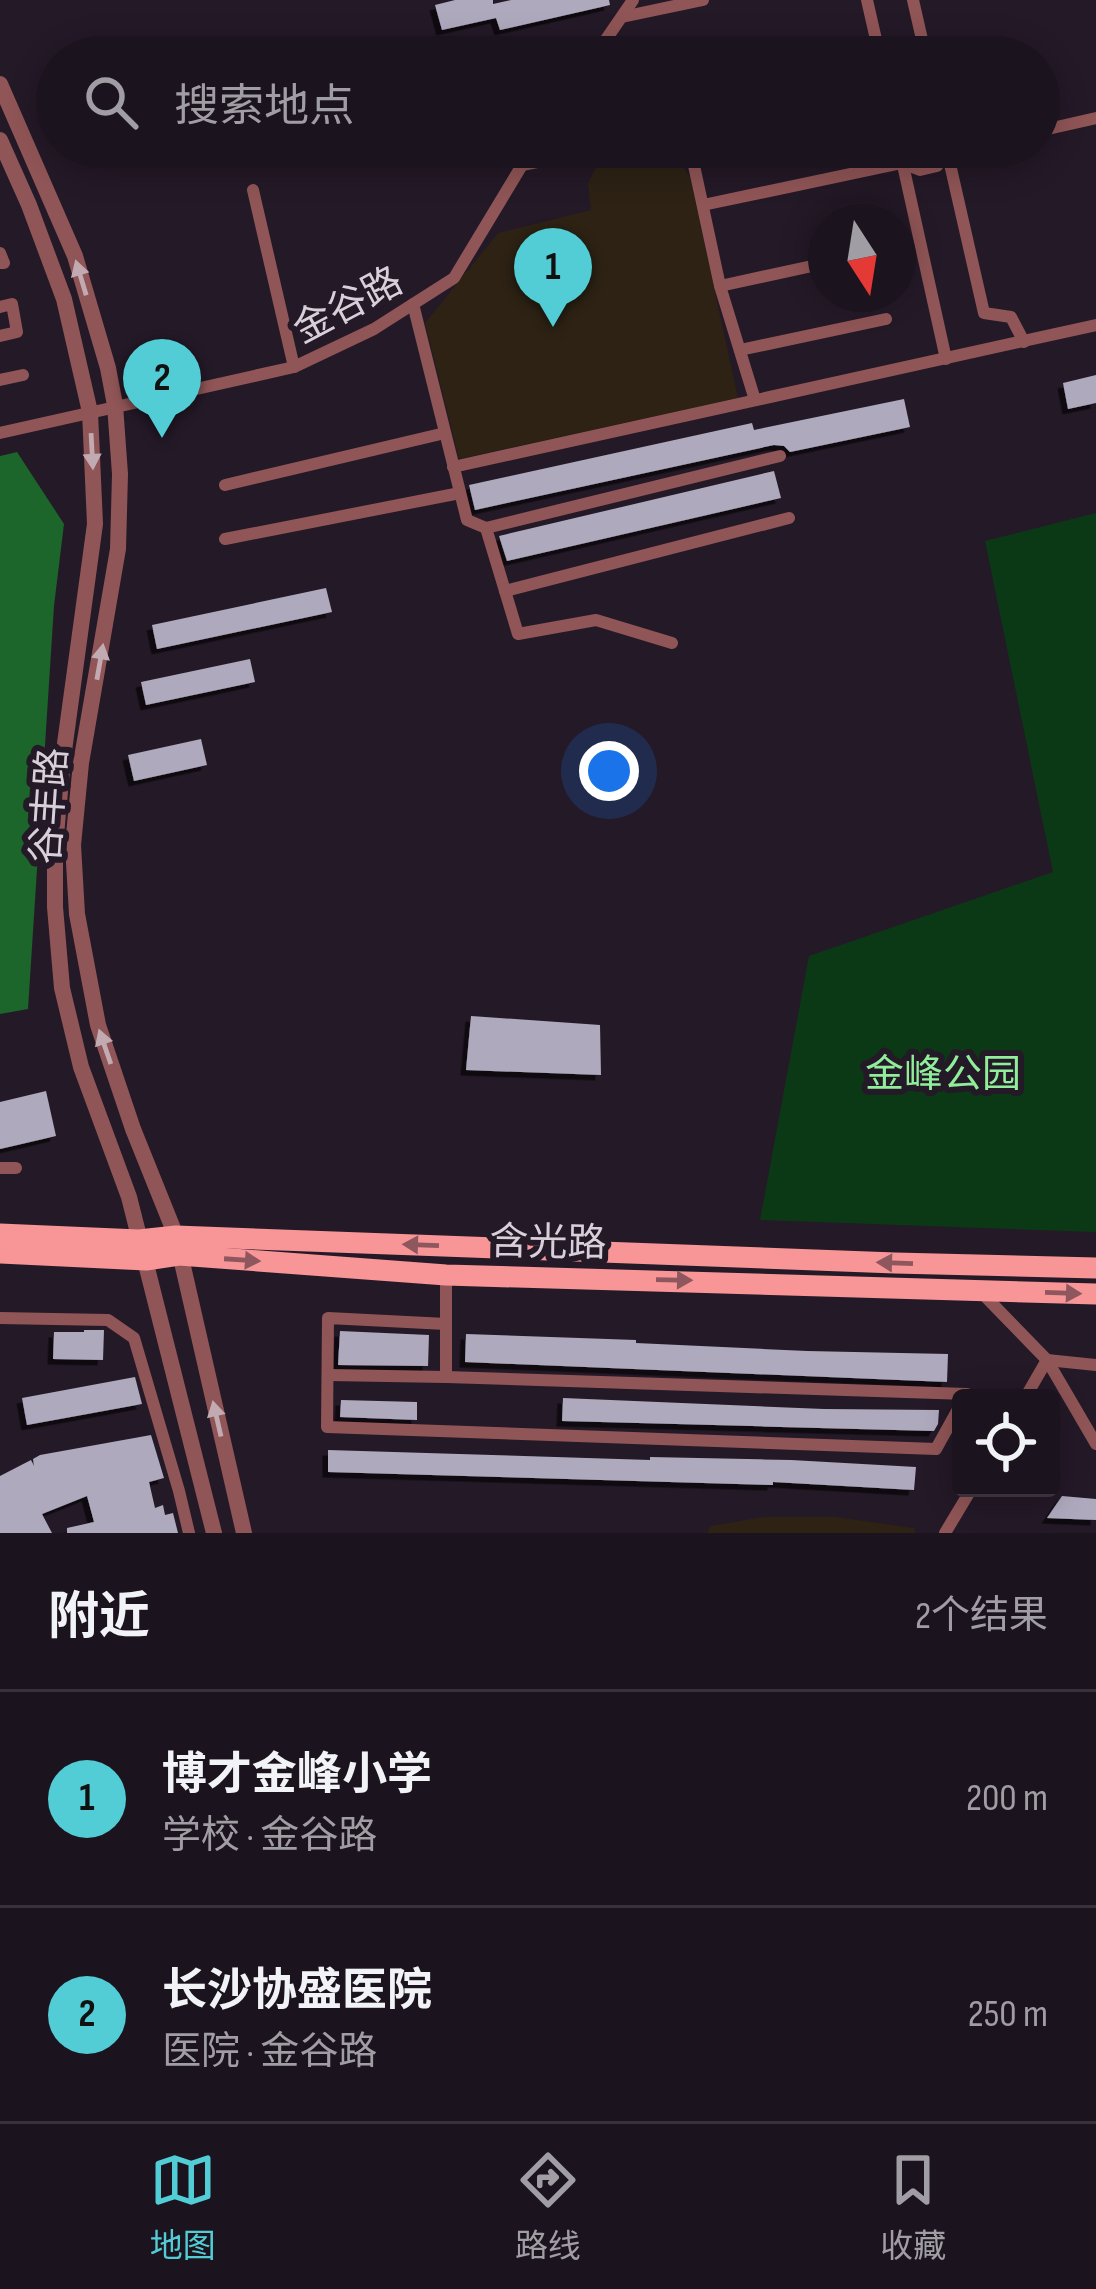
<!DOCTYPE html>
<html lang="zh">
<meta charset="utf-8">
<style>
body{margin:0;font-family:"Sofia Sans Condensed","Noto Sans SC",sans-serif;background:#241c26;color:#f1f3f6}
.controls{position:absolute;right:36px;bottom:36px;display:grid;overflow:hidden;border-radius:12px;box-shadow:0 6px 30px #0003}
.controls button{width:108px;height:108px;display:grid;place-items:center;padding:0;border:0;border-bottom:3px solid #39323b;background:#1b131d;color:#f1f3f6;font:60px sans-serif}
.compass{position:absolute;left:808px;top:204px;width:108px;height:108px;border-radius:50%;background:#1b131d;box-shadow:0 6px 30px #0003;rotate:168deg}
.you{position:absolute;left:609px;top:771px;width:42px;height:42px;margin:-30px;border:9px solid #fff;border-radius:50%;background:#1a73e8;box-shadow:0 0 0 18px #1a73e833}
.badge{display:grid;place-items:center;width:78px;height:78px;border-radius:50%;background:#52ccd5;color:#111;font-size:39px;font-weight:700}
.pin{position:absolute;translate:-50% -99px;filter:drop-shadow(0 3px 6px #0008)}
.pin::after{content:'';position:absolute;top:63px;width:42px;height:36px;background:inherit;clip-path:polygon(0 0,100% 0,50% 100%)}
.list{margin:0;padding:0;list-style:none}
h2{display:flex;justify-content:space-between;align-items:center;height:156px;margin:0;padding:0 48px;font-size:51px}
h2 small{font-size:39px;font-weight:400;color:#a09ea4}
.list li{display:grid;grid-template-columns:78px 1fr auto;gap:36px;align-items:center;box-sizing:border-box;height:216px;padding:0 48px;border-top:3px solid #39323b}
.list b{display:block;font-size:45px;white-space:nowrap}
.list p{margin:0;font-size:39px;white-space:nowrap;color:#a09ea4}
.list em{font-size:39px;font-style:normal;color:#a09ea4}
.icon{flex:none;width:66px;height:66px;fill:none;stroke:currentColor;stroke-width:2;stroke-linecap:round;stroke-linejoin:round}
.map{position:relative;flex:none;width:1096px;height:1533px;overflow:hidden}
.search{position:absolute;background:#1b131d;box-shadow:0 6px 30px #0003;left:36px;right:36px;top:36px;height:132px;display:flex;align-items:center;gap:30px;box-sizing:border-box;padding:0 42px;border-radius:66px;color:#a09ea4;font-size:45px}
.sheet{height:588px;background:#1b131d}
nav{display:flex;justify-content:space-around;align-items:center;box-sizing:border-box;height:168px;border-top:3px solid #39323b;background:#1b131d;font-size:33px;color:#a09ea4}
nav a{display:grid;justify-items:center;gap:6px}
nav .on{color:#52ccd5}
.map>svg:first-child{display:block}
.education{fill:#2d2214}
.green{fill:#0c3915}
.forest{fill:#1c652b}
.building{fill:#afa9be;filter:url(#shadow)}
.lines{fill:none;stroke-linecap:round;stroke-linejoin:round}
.minor{stroke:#905556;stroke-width:12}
.tertiary{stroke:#905556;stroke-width:16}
.primary{stroke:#f89596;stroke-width:21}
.oneway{fill:#c2aab2}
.oneway2{fill:#8e575e}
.labels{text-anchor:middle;stroke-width:12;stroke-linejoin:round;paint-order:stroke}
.street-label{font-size:39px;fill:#d7cfd9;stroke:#241927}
.park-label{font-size:39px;fill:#90ed9a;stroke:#241927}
</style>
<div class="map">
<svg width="1096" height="1533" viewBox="0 0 1096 1533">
<defs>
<filter id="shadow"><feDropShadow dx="-5.5" dy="5.5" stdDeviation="0" flood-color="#0009"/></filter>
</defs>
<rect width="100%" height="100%" fill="#241927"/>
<g class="education">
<polygon points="669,148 690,177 738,398 459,459 425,323 498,233 591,210 588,184 598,163"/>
<polygon points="763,1517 836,1517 914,1528 915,1533 707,1533 710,1526"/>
</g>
<polygon class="green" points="1096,513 1096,1232 760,1220 809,956 1053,872 985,541"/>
<polygon class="forest" points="17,452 64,524 54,606 28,1009 0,1014 0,456"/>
<g class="building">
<polygon points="455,0 493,0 493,4 511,0 609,0 610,5 500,30 496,18 442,30 435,5"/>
<polygon points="1096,375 1096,403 1068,409 1063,383"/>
<polygon points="904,399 910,427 790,452 784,446 774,445 475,510 469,485 752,423 754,430"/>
<polygon points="774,471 781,498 507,561 499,536"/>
<polygon points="326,588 332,612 157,649 152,625"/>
<polygon points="250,659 255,682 146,705 141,682"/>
<polygon points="201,739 207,765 134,781 128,755"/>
<polygon points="471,1016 600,1025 601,1075 466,1070"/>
<polygon points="46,1091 56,1136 0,1149 0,1102"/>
<polygon points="84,1330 104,1330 103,1360 53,1359 54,1332 84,1332"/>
<polygon points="340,1331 429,1335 428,1366 338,1365"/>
<polygon points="466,1334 636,1340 636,1343 807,1351 948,1354 947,1382 465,1362"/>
<polygon points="135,1377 142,1404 27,1425 22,1398"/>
<polygon points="563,1398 824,1409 939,1410 938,1424 934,1431 562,1421"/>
<polygon points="341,1400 417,1402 417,1420 340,1417"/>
<polygon points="151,1435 164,1478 149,1482 155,1508 163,1505 165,1515 173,1513 178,1533 67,1533 67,1528 94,1522 87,1496 42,1514 52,1533 0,1533 0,1476 31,1460 34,1466 33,1459 40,1455"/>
<polygon points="328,1450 650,1460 650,1457 791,1460 916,1467 914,1490 773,1482 773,1485 328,1472"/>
<polygon points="1062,1496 1096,1499 1096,1520 1047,1518"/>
</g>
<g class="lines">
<g class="minor">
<polyline points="867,0 880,57"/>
<polyline points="913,0 926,57"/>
<polyline points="622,17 703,0"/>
<polyline points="594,57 633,0"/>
<polyline points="1039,131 1096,118"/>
<polyline points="690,147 720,286 755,400"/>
<polyline points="899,147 946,359"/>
<polyline points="947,151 984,313 1011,317 1024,342"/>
<polyline points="522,165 611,147"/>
<polyline points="253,190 294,367"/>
<polyline points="703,205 902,163 920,170 937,166 947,152 971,147"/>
<polyline points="0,253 4,263 0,263"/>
<polyline points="720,286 826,263"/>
<polyline points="413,304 467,520 486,528 780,456"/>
<polyline points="0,307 12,304 17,332 0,336"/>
<polyline points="740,350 886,319"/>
<polyline points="0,380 23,375"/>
<polyline points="0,433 294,367 374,329 454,278 533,147"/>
<polyline points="453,467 1096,325"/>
<polyline points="225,485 445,433"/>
<polyline points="486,528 518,634 596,620 672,643"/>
<polyline points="225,539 460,493"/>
<polyline points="505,591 789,518"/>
<polyline points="0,1168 16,1168"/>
<polyline points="979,1290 1047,1360 1025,1398"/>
<polyline points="0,1318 108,1320 134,1338 179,1491 189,1533"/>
<polyline points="446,1324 328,1318 327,1427 936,1449 961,1404"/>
<polyline points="1047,1360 1096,1444"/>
<polyline points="1047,1360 1096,1365"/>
<polyline points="329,1375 446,1377 446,1275"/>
<polyline points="446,1377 967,1394 964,1398"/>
<polyline points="945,1533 972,1488"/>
</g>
<g class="tertiary">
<polyline points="0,84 75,256 108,368 115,405 120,474 118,549 81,763 73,845 77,914 98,1025 133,1129 176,1236 244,1533"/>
<polyline points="0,140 29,205 64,299 90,412 95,524 63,758 55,846 55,907 62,988 81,1067 129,1197 214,1533"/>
</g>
<g class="primary">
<polyline points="0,1234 139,1240 176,1236 895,1263 1096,1268"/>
<polyline points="0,1253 146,1260 179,1255 446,1275 1096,1294"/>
</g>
</g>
<defs><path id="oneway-solid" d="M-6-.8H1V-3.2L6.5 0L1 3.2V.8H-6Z" transform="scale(3)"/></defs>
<g class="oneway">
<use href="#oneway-solid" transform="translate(81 278) rotate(-107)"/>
<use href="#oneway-solid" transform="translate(92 451) rotate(87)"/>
<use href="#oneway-solid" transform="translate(100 662) rotate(-80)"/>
<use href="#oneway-solid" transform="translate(105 1047) rotate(-109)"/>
<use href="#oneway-solid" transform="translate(217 1419) rotate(-103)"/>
</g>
<g class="oneway2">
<use href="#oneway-solid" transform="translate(421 1245) rotate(-178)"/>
<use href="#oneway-solid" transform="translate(242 1260) rotate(4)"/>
<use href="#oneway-solid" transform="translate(895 1263) rotate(-178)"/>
<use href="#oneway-solid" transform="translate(674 1280) rotate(1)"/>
<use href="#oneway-solid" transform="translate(1063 1293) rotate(2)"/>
</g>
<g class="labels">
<g class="street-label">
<text transform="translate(347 304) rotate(-28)" y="14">金谷路</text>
<text transform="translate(48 806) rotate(-86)" y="14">谷丰路</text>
<text transform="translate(548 1241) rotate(1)" y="14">含光路</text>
</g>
<g class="park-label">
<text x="943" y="1087">金峰公园</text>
</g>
</g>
</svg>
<div class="controls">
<button><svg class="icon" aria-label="locate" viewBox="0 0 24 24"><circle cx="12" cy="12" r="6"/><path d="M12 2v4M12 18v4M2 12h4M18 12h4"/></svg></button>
</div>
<svg class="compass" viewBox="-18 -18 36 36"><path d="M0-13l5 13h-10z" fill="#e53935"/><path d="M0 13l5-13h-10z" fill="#a09ea4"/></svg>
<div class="you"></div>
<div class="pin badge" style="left:553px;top:327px">1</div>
<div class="pin badge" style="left:162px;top:438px">2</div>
<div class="search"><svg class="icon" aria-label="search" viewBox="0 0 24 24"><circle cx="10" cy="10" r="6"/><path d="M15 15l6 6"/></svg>搜索地点</div>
</div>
<section class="sheet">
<h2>附近<small>2个结果</small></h2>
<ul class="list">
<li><span class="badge">1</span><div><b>博才金峰小学</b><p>学校 · 金谷路</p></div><em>200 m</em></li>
<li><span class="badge">2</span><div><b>长沙协盛医院</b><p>医院 · 金谷路</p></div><em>250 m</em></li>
</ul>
</section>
<nav>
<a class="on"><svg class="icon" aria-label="map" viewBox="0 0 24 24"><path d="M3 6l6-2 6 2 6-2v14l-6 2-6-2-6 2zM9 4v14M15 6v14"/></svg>地图</a>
<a><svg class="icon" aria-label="directions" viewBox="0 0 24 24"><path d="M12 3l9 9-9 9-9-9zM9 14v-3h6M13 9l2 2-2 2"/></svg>路线</a>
<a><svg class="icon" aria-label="saved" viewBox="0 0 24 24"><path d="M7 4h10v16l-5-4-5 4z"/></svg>收藏</a>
</nav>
